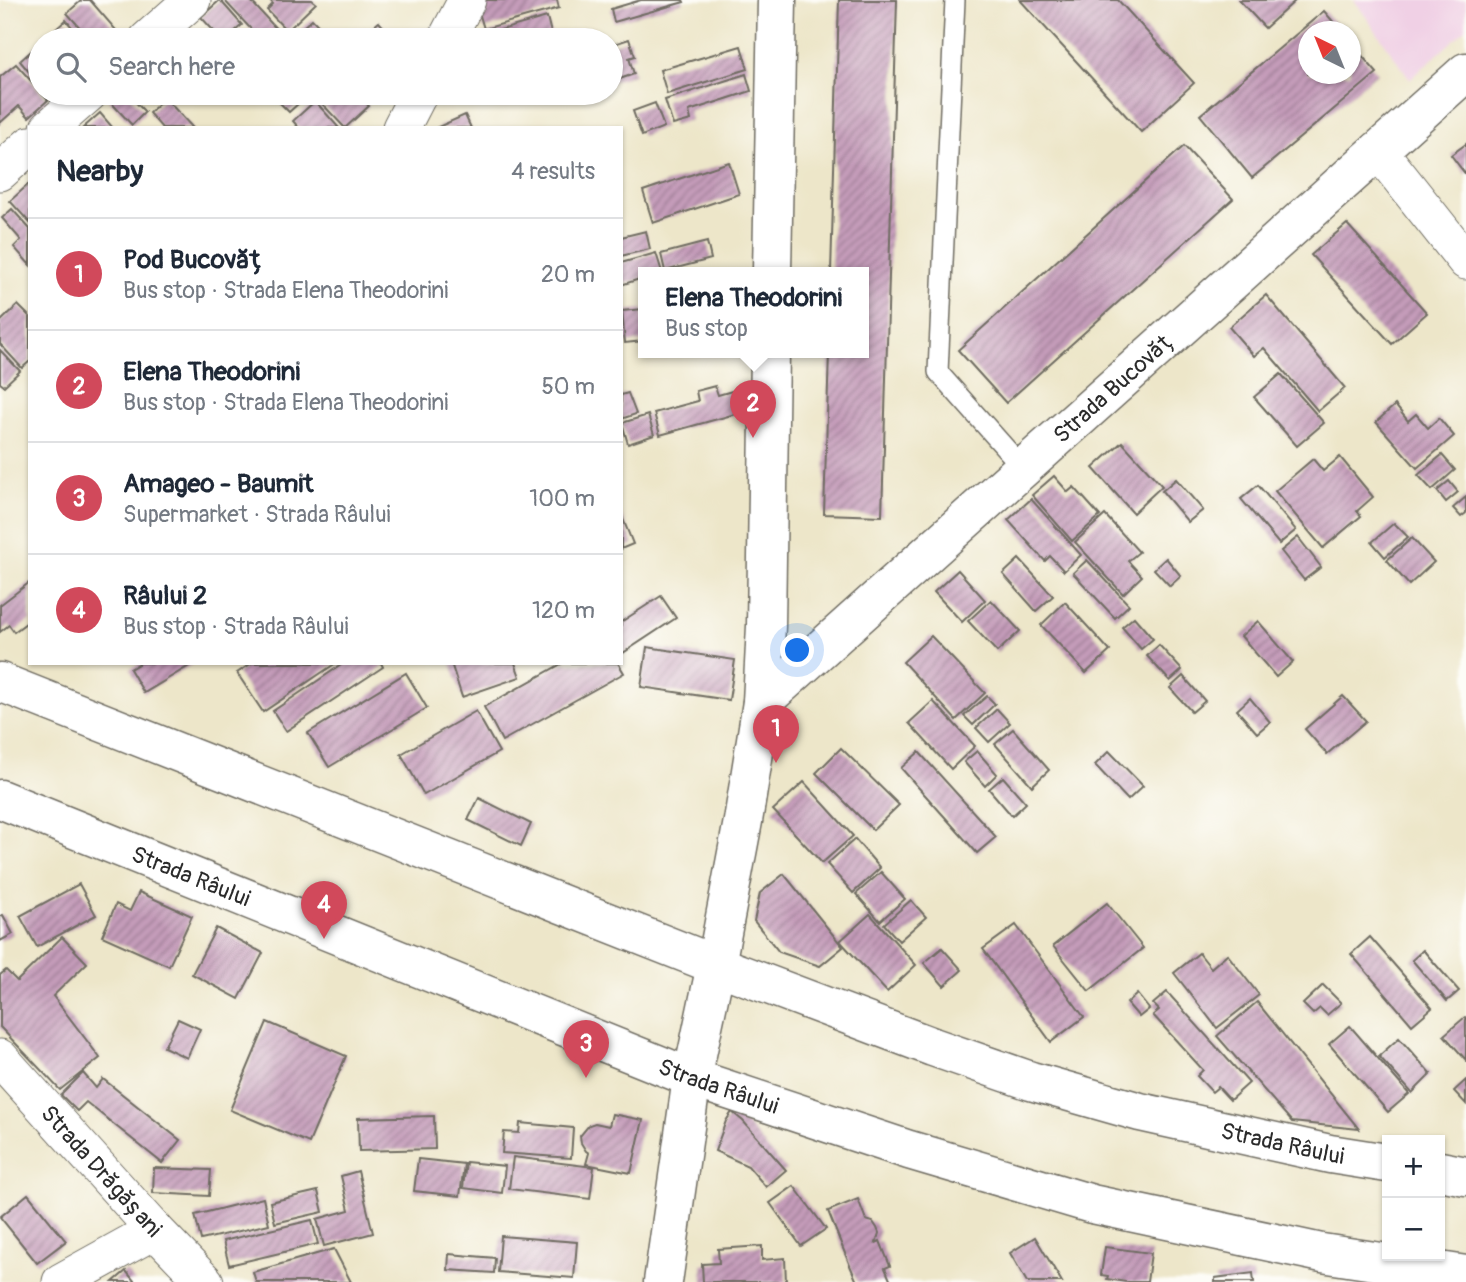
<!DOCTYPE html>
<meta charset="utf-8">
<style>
body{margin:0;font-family:Pangolin,sans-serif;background:#f2f2f3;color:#1f2937}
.controls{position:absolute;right:21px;bottom:21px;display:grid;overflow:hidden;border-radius:0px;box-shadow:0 2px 5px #0004}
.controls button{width:63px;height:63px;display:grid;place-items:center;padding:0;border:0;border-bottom:2px solid #e0e1e3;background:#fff;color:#1f2937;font:35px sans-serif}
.compass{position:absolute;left:1298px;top:21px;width:63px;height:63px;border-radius:50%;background:#fff;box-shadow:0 2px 5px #0004;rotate:317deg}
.you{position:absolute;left:798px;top:651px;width:24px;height:24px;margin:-18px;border:5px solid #fff;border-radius:50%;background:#1a73e8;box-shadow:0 0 0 10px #1a73e833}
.badge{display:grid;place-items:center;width:46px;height:46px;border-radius:50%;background:#d1495b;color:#fff;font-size:23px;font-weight:700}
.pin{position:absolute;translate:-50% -58px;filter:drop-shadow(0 2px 4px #0008)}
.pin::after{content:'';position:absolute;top:37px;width:24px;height:21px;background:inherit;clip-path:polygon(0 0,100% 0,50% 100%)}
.popup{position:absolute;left:638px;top:267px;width:231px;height:91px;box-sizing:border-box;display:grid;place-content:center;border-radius:0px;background:#fff;filter:drop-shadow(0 2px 5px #0005);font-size:23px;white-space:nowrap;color:#747a83}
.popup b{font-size:26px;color:#1f2937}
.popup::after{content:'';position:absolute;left:50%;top:100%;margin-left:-14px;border:14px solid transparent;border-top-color:#fff}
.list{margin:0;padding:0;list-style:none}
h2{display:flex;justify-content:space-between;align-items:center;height:91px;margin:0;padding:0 28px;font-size:30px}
h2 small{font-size:23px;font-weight:400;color:#747a83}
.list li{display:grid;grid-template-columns:46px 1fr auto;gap:21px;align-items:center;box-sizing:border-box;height:112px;padding:0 28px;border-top:2px solid #e0e1e3}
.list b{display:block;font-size:26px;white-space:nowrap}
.list p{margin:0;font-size:23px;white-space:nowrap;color:#747a83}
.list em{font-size:23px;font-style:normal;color:#747a83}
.icon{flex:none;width:38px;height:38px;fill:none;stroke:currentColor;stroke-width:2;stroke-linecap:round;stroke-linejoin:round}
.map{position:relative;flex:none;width:1466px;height:1282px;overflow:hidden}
.search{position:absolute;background:#fff;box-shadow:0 2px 5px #0004;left:28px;top:28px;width:595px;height:77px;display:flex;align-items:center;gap:18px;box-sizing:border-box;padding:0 24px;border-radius:38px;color:#747a83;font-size:26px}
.panel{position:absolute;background:#fff;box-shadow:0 2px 5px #0004;left:28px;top:126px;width:595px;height:539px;border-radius:0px}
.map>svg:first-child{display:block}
.built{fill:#f0d0e5}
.building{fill:url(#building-hatch)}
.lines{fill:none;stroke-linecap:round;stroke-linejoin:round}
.lane-casing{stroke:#6f6c62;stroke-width:22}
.street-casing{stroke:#6f6c62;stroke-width:39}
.secondary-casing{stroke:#6f6c62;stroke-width:41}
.primary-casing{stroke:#6f6c62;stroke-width:41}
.lane{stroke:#fff;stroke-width:19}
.street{stroke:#fff;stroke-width:37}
.secondary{stroke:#fff;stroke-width:38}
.primary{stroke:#fff;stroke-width:38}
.labels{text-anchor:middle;stroke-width:7;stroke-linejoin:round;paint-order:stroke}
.street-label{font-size:23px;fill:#2b2b2b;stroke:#fdfcf7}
</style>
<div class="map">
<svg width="1466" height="1282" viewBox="0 0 1466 1282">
<defs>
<pattern id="building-hatch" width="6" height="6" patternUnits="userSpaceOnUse" patternTransform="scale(1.75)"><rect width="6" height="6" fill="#c49bb9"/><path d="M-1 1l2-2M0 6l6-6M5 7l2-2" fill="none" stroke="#9f7f97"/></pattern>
</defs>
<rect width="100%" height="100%" fill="#fdfcf7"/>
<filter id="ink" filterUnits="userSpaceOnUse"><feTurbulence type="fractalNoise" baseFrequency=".0143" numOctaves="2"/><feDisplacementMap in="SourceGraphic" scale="14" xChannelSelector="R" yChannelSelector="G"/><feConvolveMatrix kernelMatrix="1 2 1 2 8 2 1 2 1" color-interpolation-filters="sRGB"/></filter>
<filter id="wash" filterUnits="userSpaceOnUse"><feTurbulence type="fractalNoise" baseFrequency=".00686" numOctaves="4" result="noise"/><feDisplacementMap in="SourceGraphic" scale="28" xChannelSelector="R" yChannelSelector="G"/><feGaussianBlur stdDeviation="1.57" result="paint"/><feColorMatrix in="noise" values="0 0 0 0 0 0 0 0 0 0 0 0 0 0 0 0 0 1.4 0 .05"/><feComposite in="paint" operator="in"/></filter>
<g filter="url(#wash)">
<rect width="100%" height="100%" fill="#ede6c9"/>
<polygon class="built" points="1354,0 1466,0 1466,29 1410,79"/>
<g id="blocks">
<g class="building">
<polygon points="82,0 90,0 122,37 118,40 91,40 67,13"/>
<polygon points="220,0 242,25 225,40 222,40 201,17"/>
<polygon points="224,0 250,0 280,33 272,40 261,40"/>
<polygon points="270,0 312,0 316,3 287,31 267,10 273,4"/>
<polygon points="482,0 557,0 559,8 484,29 476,2"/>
<polygon points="641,0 683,0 684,2 614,22 611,9"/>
<polygon points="839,0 897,0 882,516 824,514 829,352 863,352 863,272 831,272"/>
<polygon points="1020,0 1118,0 1194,83 1141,132"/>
<polygon points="1239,0 1296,0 1265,28"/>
<polygon points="1324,11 1342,32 1308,32 1308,74 1350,74 1350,42 1377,73 1252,178 1200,115"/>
<polygon points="547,17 552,37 539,40 465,40"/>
<polygon points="312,19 332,40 289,40"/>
<polygon points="66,20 83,40 63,40 55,30"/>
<polygon points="379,22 395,40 358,40"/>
<polygon points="629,39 635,56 629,58 634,74 611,82 611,45"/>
<polygon points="40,43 40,85 20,61"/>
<polygon points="741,46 748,69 667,94 660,70"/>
<polygon points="16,64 48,100 29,117 19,106 0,123 0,77"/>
<polygon points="746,74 751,91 689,111 691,120 673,125 665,100"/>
<polygon points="111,93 127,93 145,112 132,125 106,97"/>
<polygon points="291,93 310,93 289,112 280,103"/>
<polygon points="315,93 356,93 369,106 345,128 313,94"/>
<polygon points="165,98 193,128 162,128 149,113"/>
<polygon points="315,101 339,128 299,128 293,121"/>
<polygon points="655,103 664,127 642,136 633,111"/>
<polygon points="100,113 113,128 83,128"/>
<polygon points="465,115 471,128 436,128"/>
<polygon points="1466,144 1466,175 1451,155"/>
<polygon points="1184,146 1233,199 1006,403 958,350"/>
<polygon points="729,162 739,194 653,223 643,191"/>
<polygon points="30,183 30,223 10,201"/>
<polygon points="12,209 30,229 30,265 14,247 21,240 2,218"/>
<polygon points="1347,224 1427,313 1392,344 1311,255"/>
<polygon points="646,231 650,249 621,256 621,237"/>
<polygon points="707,242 711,259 665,271 661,254"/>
<polygon points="656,253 662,272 643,272 643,278 621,285 621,263"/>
<polygon points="1266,295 1345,388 1318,411 1264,348 1254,356 1229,327"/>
<polygon points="18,305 30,317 30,361 22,368 0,344 0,322"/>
<polygon points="643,309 643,341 625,343 622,311"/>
<polygon points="0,350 20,371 4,386 0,383"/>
<polygon points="1281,374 1324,423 1297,446 1254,397"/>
<polygon points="715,386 718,395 732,391 739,413 660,435 654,413 698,401 696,391"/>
<polygon points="628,393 636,414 621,419 621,395"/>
<polygon points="1395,405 1408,421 1416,414 1428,428 1439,418 1454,436 1417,468 1376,422"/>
<polygon points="648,415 654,435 628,444 622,423"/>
<polygon points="1122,442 1162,486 1133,513 1093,468"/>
<polygon points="1442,455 1455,470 1432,490 1418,475"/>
<polygon points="1340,457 1373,497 1357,511 1361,516 1323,548 1275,491 1313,459 1323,471"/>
<polygon points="1054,476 1068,492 1074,487 1100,516 1072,541 1032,495"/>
<polygon points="1176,479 1203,510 1188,522 1162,491"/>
<polygon points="1449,481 1458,492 1446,502 1437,491"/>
<polygon points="1258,485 1296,530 1279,544 1241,499"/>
<polygon points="1466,497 1466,513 1461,517 1453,508"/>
<polygon points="1031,499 1081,555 1064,571 1050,556 1045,561 1008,520"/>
<polygon points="621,514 633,544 621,549"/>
<polygon points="1105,515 1139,552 1128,561 1142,576 1123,594 1075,542"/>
<polygon points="1394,523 1408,537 1385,557 1372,542"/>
<polygon points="1298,537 1321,567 1304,580 1281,551"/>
<polygon points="1412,538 1434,562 1409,585 1387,560"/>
<polygon points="1166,558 1181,576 1170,586 1154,569"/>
<polygon points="1019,559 1053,596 1036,611 1003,574"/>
<polygon points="1087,560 1129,605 1115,618 1073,573"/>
<polygon points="958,570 985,600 962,622 934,592"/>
<polygon points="30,582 30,620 14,632 9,625 0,632 0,605"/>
<polygon points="661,596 676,618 623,653 621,649 621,622"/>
<polygon points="991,600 1020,631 997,652 968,621"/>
<polygon points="1065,602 1110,651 1086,673 1041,625"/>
<polygon points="1134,617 1153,639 1141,649 1122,627"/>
<polygon points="1258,621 1293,662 1276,677 1241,636"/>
<polygon points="931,636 985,693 956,720 903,662"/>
<polygon points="1159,645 1182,670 1170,681 1147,656"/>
<polygon points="647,647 735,660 729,700 641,687"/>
<polygon points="140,663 194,663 144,693 130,669"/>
<polygon points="252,663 336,663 263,712 237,673"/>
<polygon points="344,663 381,663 383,667 286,731 273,711"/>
<polygon points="451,663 515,663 520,677 462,697"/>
<polygon points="563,663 618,663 624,673 502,741 484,707"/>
<polygon points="406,673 427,708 329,767 308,733"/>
<polygon points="1183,676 1205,701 1192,712 1170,688"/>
<polygon points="987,696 995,704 973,725 964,716"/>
<polygon points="1343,696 1366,721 1327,754 1305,729"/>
<polygon points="1250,698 1270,722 1257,733 1237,710"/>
<polygon points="933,701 975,746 951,769 909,723"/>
<polygon points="997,709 1010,723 989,742 976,728"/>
<polygon points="476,711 499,752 424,795 401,754"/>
<polygon points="1013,729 1049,770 1032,786 995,744"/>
<polygon points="841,748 899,805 873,830 816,773"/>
<polygon points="977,751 997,774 985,786 964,762"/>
<polygon points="1109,751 1143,786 1128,800 1095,765"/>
<polygon points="919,752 996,837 977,853 901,768"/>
<polygon points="1003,777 1026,803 1012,816 989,789"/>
<polygon points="804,782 853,836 822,863 773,810"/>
<polygon points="479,798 531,824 521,846 468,820"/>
<polygon points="855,839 880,868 853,893 827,864"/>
<polygon points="881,872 905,899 880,921 856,894"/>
<polygon points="784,874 843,947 820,966 779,952 754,921 760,893"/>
<polygon points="79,884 96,915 37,947 20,916"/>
<polygon points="139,892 192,916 169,966 102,936 116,904 130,911"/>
<polygon points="911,900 926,917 899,941 884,924"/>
<polygon points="1107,903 1143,948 1089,991 1053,946"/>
<polygon points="870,914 916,965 887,992 840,941"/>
<polygon points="3,915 13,934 0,941 0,916"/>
<polygon points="1016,925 1084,1017 1051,1042 983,949"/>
<polygon points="216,928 263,953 239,999 192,974"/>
<polygon points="62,937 87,963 53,996 100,1058 60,1090 0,1027 0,975 6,970 17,981"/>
<polygon points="1370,937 1432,1008 1412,1025 1351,954"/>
<polygon points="942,948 962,970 944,986 924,963"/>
<polygon points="1423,950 1459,991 1447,1001 1412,960"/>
<polygon points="1199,953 1211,968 1227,954 1259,995 1217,1028 1174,973"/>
<polygon points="1323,985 1341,1003 1327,1015 1320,1008 1313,1014 1303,1004"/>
<polygon points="1167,992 1249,1083 1230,1100 1218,1087 1212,1092 1197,1076 1203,1070 1153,1015 1159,1010 1153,1004"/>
<polygon points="1137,994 1149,1009 1139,1017 1127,1003"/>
<polygon points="1257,1002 1359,1129 1292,1122 1217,1036"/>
<polygon points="1465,1017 1466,1018 1466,1060 1444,1035"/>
<polygon points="178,1019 200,1029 187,1058 164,1047"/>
<polygon points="267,1022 346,1056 309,1143 230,1110"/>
<polygon points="1350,1026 1409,1094 1388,1112 1329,1044"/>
<polygon points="1399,1038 1431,1074 1412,1093 1379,1056"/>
<polygon points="83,1073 96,1088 103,1079 180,1140 162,1163 86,1102 77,1111 61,1095"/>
<polygon points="1466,1080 1466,1104 1454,1091"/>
<polygon points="732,1112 743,1121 786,1170 766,1187 748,1166 715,1151 726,1121"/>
<polygon points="612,1114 643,1120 631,1173 586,1164 589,1153 586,1151 581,1143 580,1136 589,1125 595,1123 609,1126"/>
<polygon points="434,1116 435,1149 359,1151 358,1118"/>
<polygon points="520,1123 573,1128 571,1158 502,1153 504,1132 519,1133"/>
<polygon points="513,1157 594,1167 590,1199 509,1189"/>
<polygon points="418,1159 464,1164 460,1196 414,1191"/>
<polygon points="466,1162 505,1166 502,1193 463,1188"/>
<polygon points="154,1168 211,1170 209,1196 153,1193"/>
<polygon points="358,1171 373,1233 324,1246 317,1219 349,1210 341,1176"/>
<polygon points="794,1186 826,1229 801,1246 770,1203"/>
<polygon points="318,1191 323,1212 275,1223 270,1202"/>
<polygon points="28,1194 66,1241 37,1263 0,1217"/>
<polygon points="263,1198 269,1224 201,1240 195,1215"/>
<polygon points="858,1199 866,1220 873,1222 877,1228 879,1233 876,1243 880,1241 890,1266 885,1268 891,1282 857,1282 846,1256 828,1211"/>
<polygon points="312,1220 318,1244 229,1265 223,1241"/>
<polygon points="501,1236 577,1242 574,1278 498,1272"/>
<polygon points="1035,1237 1062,1282 1027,1282 1010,1253"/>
<polygon points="762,1246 762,1260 785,1258 786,1282 703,1282 702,1264 719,1263 718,1249"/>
<polygon points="1105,1247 1151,1253 1147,1282 1126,1282 1107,1279 1108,1276 1101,1275"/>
<polygon points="334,1249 351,1282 256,1282 253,1272"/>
<polygon points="449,1254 495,1258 494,1273 448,1270"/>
<polygon points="126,1271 135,1282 113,1282"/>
<polygon points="1253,1273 1254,1282 1215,1282 1215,1278"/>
</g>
</g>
</g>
<g filter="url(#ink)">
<use href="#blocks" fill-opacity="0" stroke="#6f6c62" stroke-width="2"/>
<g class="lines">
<g class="lane-casing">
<polyline id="lane" points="955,0 938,372 1023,468"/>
</g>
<g class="street-casing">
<g id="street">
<polyline points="147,40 192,0"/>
<polyline points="446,40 467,0"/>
<polyline points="49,128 89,93"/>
<polyline points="401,128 419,93"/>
<polyline points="1378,150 1466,261"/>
<polyline points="0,172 30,145"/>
<path id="s1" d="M0,1058L155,1230L205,1282"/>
<polyline points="61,1282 155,1230"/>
</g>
</g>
<g class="secondary-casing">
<g id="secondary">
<polyline points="772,272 777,0"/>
<path id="s2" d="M762,702L1466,72"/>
<polyline points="663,1282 692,1078 716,965 743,821 762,702 766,626 770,352"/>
</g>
</g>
<g class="primary-casing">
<g id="primary">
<path id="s3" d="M0,682L716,965L933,1047L1031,1081L1140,1112L1330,1154L1387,1163"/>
<path id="s4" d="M0,799L692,1078L909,1150L1092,1204L1322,1253L1466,1275"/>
<polyline points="1440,1171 1466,1176"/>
</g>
</g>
<use href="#lane" class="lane"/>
<use href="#street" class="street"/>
<use href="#secondary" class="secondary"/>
<use href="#primary" class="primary"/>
</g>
</g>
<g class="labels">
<g class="street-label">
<text dy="8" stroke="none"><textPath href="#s2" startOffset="472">Strada Bucovăț</textPath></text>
<text dy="8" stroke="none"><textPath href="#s4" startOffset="206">Strada Râului</textPath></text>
<text dy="8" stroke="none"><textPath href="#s4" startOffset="774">Strada Râului</textPath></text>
<text dy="8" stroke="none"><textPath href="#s3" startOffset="1365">Strada Râului</textPath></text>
<text dy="8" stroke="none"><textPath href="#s1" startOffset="152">Strada Drăgășani</textPath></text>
</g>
</g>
</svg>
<div class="controls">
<button>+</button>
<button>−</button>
</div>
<svg class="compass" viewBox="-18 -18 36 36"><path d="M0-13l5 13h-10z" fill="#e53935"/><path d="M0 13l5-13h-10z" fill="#747a83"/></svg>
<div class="you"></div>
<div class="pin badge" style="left:776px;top:763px">1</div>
<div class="pin badge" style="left:753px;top:438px">2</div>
<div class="popup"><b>Elena Theodorini</b>Bus stop</div>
<div class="pin badge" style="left:586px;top:1078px">3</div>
<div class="pin badge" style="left:324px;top:939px">4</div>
<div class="search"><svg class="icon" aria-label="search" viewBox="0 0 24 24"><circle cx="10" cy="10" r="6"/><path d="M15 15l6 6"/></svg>Search here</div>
<section class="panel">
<h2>Nearby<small>4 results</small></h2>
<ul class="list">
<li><span class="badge">1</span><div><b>Pod Bucovăț</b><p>Bus stop · Strada Elena Theodorini</p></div><em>20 m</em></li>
<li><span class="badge">2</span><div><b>Elena Theodorini</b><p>Bus stop · Strada Elena Theodorini</p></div><em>50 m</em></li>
<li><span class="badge">3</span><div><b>Amageo - Baumit</b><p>Supermarket · Strada Râului</p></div><em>100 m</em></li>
<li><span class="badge">4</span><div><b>Râului 2</b><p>Bus stop · Strada Râului</p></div><em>120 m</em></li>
</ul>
</section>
</div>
